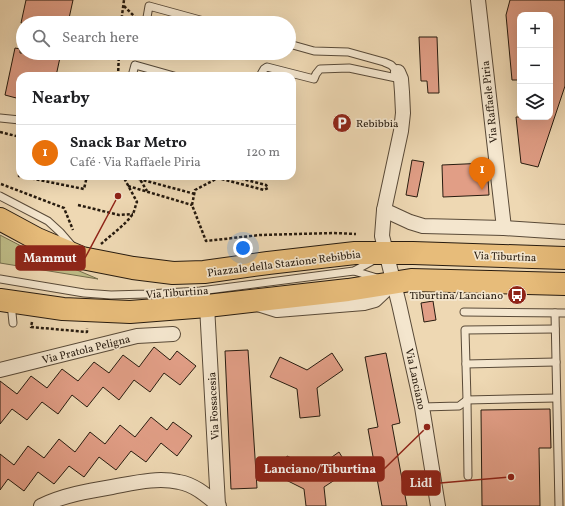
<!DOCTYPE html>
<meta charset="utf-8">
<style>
body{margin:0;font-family:Vollkorn,serif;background:#f2f2f2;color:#202124}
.controls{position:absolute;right:12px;top:12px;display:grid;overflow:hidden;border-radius:8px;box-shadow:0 4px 16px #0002}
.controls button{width:36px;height:36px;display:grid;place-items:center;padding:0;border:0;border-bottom:1px solid #e0e0e0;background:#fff;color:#202124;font:20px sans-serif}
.you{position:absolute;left:243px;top:248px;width:14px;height:14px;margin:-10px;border:3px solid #fff;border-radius:50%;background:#1a73e8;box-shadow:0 0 0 6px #1a73e833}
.badge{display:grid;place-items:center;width:26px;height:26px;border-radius:50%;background:#8f2418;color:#fff;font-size:13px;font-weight:700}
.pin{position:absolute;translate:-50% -33px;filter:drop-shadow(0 1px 2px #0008)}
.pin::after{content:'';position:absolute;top:21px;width:14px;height:12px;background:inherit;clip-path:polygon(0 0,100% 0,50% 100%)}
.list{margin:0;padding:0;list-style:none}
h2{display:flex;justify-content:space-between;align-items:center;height:52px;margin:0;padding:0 16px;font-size:17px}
h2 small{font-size:13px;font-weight:400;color:#757577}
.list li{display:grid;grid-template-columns:26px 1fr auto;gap:12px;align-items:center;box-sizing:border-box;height:56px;padding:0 16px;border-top:1px solid #e0e0e0}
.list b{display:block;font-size:15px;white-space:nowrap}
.list p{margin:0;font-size:13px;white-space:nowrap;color:#757577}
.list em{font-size:13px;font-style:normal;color:#757577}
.icon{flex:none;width:22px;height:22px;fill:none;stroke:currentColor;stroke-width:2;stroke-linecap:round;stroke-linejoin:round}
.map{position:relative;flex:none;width:565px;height:506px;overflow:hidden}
.search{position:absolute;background:#fff;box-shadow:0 4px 16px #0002;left:16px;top:16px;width:280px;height:44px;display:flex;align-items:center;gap:10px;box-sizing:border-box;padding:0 14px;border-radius:22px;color:#757577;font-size:15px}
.panel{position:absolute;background:#fff;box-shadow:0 4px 16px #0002;left:16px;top:72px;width:280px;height:108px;border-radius:12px}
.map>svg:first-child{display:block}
.green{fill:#bfbd88;stroke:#736c4c}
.building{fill:#e19e86;stroke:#271b0f}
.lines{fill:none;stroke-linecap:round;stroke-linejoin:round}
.lane-casing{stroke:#594a38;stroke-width:9}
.street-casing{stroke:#594a38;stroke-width:16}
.primary-casing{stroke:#271b0f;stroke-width:24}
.path{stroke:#271b0f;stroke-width:2.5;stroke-dasharray:3 2;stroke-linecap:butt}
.lane{stroke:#f4e6ce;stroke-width:7}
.street{stroke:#f4e6ce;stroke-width:14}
.primary{stroke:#e7bc7a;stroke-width:22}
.labels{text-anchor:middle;stroke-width:3.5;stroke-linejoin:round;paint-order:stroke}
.street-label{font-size:11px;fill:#271b0f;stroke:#f4e6ce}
.poi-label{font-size:11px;fill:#271b0f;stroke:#f4e6ce;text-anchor:start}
.leader{fill:none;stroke:#8f2418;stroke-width:1.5}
.callout-dot{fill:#8f2418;stroke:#f4e6ce;stroke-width:1.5}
.callout{fill:#8f2418;stroke:#8f2418;stroke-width:1.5}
.callout-label{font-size:12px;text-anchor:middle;font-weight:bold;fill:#fff}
</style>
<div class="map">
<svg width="565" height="506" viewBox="0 0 565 506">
<rect width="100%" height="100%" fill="#eed8b3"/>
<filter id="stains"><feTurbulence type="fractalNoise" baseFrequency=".005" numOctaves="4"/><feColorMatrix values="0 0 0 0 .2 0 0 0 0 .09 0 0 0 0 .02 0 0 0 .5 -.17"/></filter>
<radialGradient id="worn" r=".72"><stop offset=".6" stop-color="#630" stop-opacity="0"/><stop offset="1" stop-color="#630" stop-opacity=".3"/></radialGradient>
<polygon class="green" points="0,235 23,247 98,279 0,263"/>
<g class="building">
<polygon points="26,0 73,0 68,23 21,23"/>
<polygon points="510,0 565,0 565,86 538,167 521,163 516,117 550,117 550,15 520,15 520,80 512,80 506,15"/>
<polygon points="419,37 437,37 439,93 428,93 427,81 421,81"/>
<polygon points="15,48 20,49 20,53 61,53 56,76 20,76 20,99 5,95"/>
<polygon points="412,160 424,162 417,197 406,195"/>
<polygon points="487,163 489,195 443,197 442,165"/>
<polygon points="433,301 436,320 424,322 421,303"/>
<polygon points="154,347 170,360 177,351 196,366 180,385 164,373 150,392 134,380 119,400 103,387 87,407 72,395 58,414 42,402 27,420 12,409 0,424 0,381 17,394 31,376 47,388 62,369 78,381 94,362 109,373 123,355 139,367"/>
<polygon points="248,350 257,488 231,489 225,351"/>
<polygon points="332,353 343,370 317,388 320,416 300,418 297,389 270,377 280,357 307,370"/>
<polygon points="386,353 400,423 392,425 407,506 382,506 368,429 378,427 365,357"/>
<polygon points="550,409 551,448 539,448 540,506 482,506 481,410"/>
<polygon points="151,417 167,430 173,422 192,436 177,456 161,443 146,462 131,451 116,470 99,457 84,477 69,466 54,484 38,472 24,491 8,479 0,490 0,454 14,465 28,446 44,458 59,439 75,452 90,432 105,444 120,425 135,437"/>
<polygon points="339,452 350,470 324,487 326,506 306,506 304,489 278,476 287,456 315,469"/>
</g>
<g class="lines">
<g class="lane-casing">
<g id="lane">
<polyline points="146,23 149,6 211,23"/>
<polyline points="289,44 314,51 348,52 384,62 391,65 398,72"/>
<polyline points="132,76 135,65 174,76"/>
<polyline points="260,76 264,69 267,67 314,79 316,74 320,69 349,68 401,79"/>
<polyline points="0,118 20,120"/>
<polyline points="0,196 48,221 60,232 73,247"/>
<polyline points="354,271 377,278"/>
<polyline points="0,279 84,293 111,295 147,294 200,291 354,271 374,260"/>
<polyline points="11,303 13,323"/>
<polyline points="464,312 565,313"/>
<polyline points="555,313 559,506"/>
<polyline points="555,329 465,330 467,400 556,398"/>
<polyline points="466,364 556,362"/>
<polyline points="467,400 468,476"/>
<polyline points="422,407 459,406 467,400"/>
</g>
</g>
<g class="street-casing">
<g id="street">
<polyline points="478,0 504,228"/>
<polyline points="398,72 401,79 402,92 403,113 401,131 384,210 382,236 399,304 422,407 438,506"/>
<polyline points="384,210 410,222 423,226 504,228 565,232"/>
<polyline points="258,304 277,310 364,303 375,300 393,283"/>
<polyline points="207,306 218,505 219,506"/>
<polyline points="0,370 137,336 173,334"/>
<path d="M41,506C64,495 88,491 112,487C134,483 157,477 179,482C195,485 206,495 218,505"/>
</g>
</g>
<g class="primary-casing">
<g id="primary">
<polyline points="0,219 37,239 82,258 133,268 173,273 204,272 268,263 355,253 413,253 565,258"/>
<polyline points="0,300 63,309 130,312 207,306 348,290 411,280 565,284"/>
</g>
</g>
<g class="path">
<polyline points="124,6 137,19"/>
<polyline points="121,23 124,0"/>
<polyline points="118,76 119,53"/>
<polyline points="0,132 20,137"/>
<polyline points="20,164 19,176 84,189 87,176"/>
<polyline points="124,176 139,179 195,194"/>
<polyline points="138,176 147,191"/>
<polyline points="231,176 266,185 268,188 264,190 218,178 195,190 192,205 206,241 260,235 334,233 356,234"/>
<polyline points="1,184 64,208 73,230"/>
<polyline points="128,186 192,205"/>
<polyline points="78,205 119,215 133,214"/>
<path d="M101,244C111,235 125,225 132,215C135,211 135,206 137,202L123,176"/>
<polyline points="32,322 31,327 87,332 87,328"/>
</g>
<use href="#lane" class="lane"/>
<use href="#street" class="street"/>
<use href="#primary" class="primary"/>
</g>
<defs>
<g id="parking-disc" transform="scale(1)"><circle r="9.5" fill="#8f2418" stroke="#f4e6ce"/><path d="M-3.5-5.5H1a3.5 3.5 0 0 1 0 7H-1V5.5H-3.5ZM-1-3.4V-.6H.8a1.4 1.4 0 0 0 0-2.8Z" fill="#fff"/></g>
<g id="bus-disc" transform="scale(1)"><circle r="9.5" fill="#8f2418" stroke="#f4e6ce"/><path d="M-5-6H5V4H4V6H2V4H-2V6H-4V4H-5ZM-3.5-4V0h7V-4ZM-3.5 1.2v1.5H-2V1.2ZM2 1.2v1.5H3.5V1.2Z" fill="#fff"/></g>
</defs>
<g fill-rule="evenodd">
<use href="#parking-disc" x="342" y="123"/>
<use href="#bus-disc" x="517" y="295"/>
</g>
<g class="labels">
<g class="street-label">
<text transform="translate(489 102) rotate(-96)" y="4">Via Raffaele Piria</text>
<text transform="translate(505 256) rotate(2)" y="4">Via Tiburtina</text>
<text transform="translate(284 263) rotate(-7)" y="4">Piazzale della Stazione Rebibbia</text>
<text transform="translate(177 292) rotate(-4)" y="4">Via Tiburtina</text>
<text transform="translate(86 349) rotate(-14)" y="4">Via Pratola Peligna</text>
<text transform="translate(416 379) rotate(78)" y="4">Via Lanciano</text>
<text transform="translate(213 406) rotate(-93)" y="4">Via Fossacesia</text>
</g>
<g class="poi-label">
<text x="356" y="127">Rebibbia</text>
<text x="503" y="299" text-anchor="end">Tiburtina/Lanciano</text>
</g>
</g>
<path class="leader" d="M118 196L85 258M427 427L384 469M511 477L440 483"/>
<g class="callout-dot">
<circle cx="118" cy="196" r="4"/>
<circle cx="427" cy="427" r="4"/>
<circle cx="511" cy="477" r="4"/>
</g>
<g class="callout">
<rect x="16" y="246" width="69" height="24" rx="4"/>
<rect x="256" y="457" width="128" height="24" rx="4"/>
<rect x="402" y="471" width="38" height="24" rx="4"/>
</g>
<g class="callout-label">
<text x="50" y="262">Mammut</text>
<text x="320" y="473">Lanciano/Tiburtina</text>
<text x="421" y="487">Lidl</text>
</g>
<rect width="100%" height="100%" filter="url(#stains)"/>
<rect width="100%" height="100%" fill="url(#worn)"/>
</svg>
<div class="controls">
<button>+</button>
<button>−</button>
<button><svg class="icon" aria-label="layers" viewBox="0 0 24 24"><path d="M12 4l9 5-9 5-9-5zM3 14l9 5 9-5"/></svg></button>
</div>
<div class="you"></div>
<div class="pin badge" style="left:482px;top:190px;background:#e8710a">1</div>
<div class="search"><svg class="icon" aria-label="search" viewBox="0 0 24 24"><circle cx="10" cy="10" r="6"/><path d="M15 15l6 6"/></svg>Search here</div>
<section class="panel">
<h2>Nearby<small></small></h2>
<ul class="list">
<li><span class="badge" style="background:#e8710a">1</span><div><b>Snack Bar Metro</b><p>Café · Via Raffaele Piria</p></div><em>120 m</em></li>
</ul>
</section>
</div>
